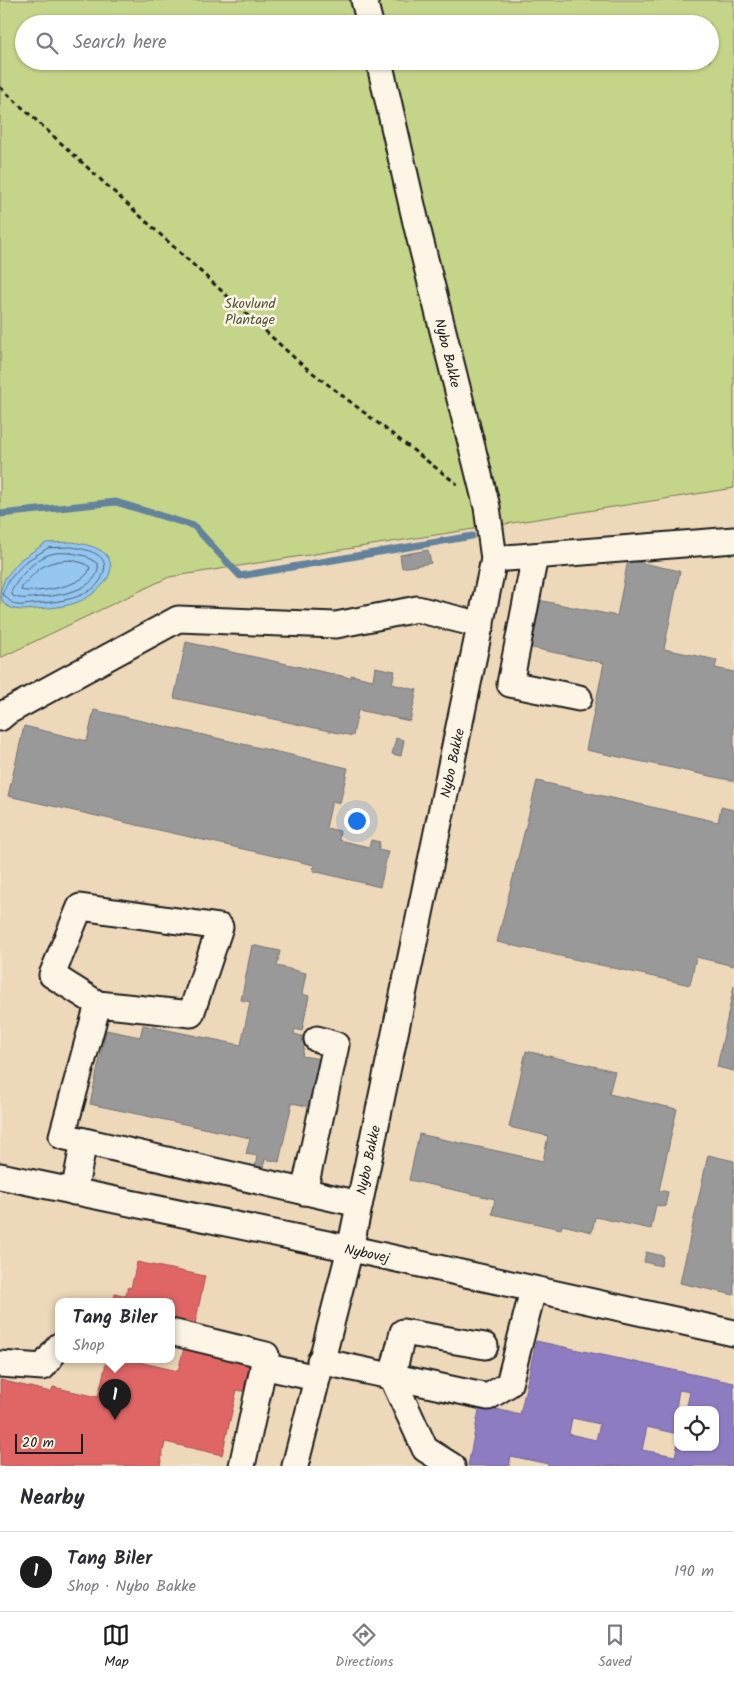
<!DOCTYPE html>
<meta charset="utf-8">
<style>
body{margin:0;font-family:Kalam,sans-serif;background:#f7f7f7;color:#2b2b33}
.controls{position:absolute;right:15px;bottom:15px;display:grid;overflow:hidden;border-radius:10px;box-shadow:0 1px 4px #0004}
.controls button{width:45px;height:45px;display:grid;place-items:center;padding:0;border:0;border-bottom:1px solid #e1e1e2;background:#fff;color:#2b2b33;font:25px sans-serif}
.scale{position:absolute;left:15px;bottom:12px;width:68px;box-sizing:border-box;padding-left:5px;border:2px solid #1c1c1c;border-top:0;font-size:14px;line-height:18px;white-space:nowrap;color:#1c1c1c;-webkit-text-stroke:4px #fcf5e5;paint-order:stroke}
.you{position:absolute;left:356px;top:820px;width:18px;height:18px;margin:-12px;border:4px solid #fff;border-radius:50%;background:#1a73e8;box-shadow:0 0 0 8px #1a73e833}
.badge{display:grid;place-items:center;width:32px;height:32px;border-radius:50%;background:#1c1c1c;color:#fff;font-size:16px;font-weight:700}
.pin{position:absolute;translate:-50% -41px;filter:drop-shadow(0 1px 2px #0008)}
.pin::after{content:'';position:absolute;top:26px;width:18px;height:15px;background:inherit;clip-path:polygon(0 0,100% 0,50% 100%)}
.popup{position:absolute;left:55px;top:1298px;width:120px;height:65px;box-sizing:border-box;display:grid;place-content:center;border-radius:10px;background:#fff;filter:drop-shadow(0 1px 4px #0005);font-size:16px;white-space:nowrap;color:#7c7c81}
.popup b{font-size:19px;color:#2b2b33}
.popup::after{content:'';position:absolute;left:50%;top:100%;margin-left:-10px;border:10px solid transparent;border-top-color:#fff}
.list{margin:0;padding:0;list-style:none}
h2{display:flex;justify-content:space-between;align-items:center;height:65px;margin:0;padding:0 20px;font-size:21px}
h2 small{font-size:16px;font-weight:400;color:#7c7c81}
.list li{display:grid;grid-template-columns:32px 1fr auto;gap:15px;align-items:center;box-sizing:border-box;height:80px;padding:0 20px;border-top:1px solid #e1e1e2}
.list b{display:block;font-size:19px;white-space:nowrap}
.list p{margin:0;font-size:16px;white-space:nowrap;color:#7c7c81}
.list em{font-size:16px;font-style:normal;color:#7c7c81}
.icon{flex:none;width:28px;height:28px;fill:none;stroke:currentColor;stroke-width:2;stroke-linecap:round;stroke-linejoin:round}
.map{position:relative;flex:none;width:734px;height:1466px;overflow:hidden}
.search{position:absolute;background:#fff;box-shadow:0 1px 4px #0004;left:15px;right:15px;top:15px;height:55px;display:flex;align-items:center;gap:12px;box-sizing:border-box;padding:0 18px;border-radius:28px;color:#7c7c81;font-size:19px}
.sheet{height:145px;background:#fff}
nav{display:flex;justify-content:space-around;align-items:center;box-sizing:border-box;height:70px;border-top:1px solid #e1e1e2;background:#fff;font-size:14px;color:#7c7c81}
nav a{display:grid;justify-items:center;gap:2px}
nav .on{color:#1c1c1c}
.map>svg:first-child{display:block}
.built{fill:#eed8ba;fill-rule:evenodd}
.green{fill:#c4d488;stroke:#707852;fill-rule:evenodd}
.water{fill:#94c6f0;stroke:#64829b}
.shops{fill:#e06666;stroke:#a55050}
.offices{fill:#8e7cc3;stroke:#6c5f91;fill-rule:evenodd}
.industry{fill:#999;stroke:#747474}
.lines{fill:none;stroke-linecap:round;stroke-linejoin:round}
.shore{stroke:#4c6071;stroke-width:1}
.stream{stroke:#64829b;stroke-width:7}
.minor-casing{stroke:#1c1c1c;stroke-width:29}
.path{stroke:#1c1c1c;stroke-width:3;stroke-dasharray:5 4;stroke-linecap:butt}
.minor{stroke:#fcf5e5;stroke-width:25}
.labels{text-anchor:middle;stroke-width:5;stroke-linejoin:round;paint-order:stroke}
.park-label{font-size:14px;fill:#4e533c;stroke:#fcf5e5}
.street-label{font-size:14px;fill:#1c1c1c;stroke:#fcf5e5}
</style>
<div class="map">
<svg width="734" height="1466" viewBox="0 0 734 1466">
<rect width="100%" height="100%" fill="#f4e4cc"/>
<filter id="ink" filterUnits="userSpaceOnUse"><feTurbulence type="fractalNoise" baseFrequency=".02" numOctaves="2"/><feDisplacementMap in="SourceGraphic" scale="10" xChannelSelector="R" yChannelSelector="G"/><feConvolveMatrix kernelMatrix="1 2 1 2 8 2 1 2 1" color-interpolation-filters="sRGB"/></filter>
<g filter="url(#ink)">
<path class="built" d="M734,488V1466H0V658L169,577ZM59,1301H171V1359H59ZM678,1410H715V1447H678Z"/>
<path class="green" d="M0,0H734V488L169,577L0,658ZM24,24H710V61H24Z"/>
<path class="water" d="M72,542C84,544 103,547 109,559C118,578 92,596 78,602C65,607 50,608 36,609C24,610 14,612 3,603L0,592L5,578L21,559L46,543Z"/>
<g class="shops">
<polygon points="137,1262 205,1276 194,1329 171,1324 171,1301 114,1301 115,1293 126,1296 128,1287 131,1288"/>
<polygon points="186,1340 261,1358 253,1393 237,1390 222,1455 165,1442 160,1466 0,1466 0,1380 51,1392 53,1387 98,1397 107,1359 126,1359 178,1371"/>
</g>
<path class="offices" d="M536,1341L734,1383V1466H548V1464L511,1456L509,1466H468L480,1405L520,1415ZM679,1390L690,1392L686,1410H715V1447H678V1443L675,1456L642,1450L647,1427L678,1434V1410H686L676,1408ZM572,1418L600,1424L596,1440L569,1434Z"/>
<g class="industry">
<polygon points="428,550 431,563 402,568 400,555"/>
<polygon points="628,560 680,571 664,649 717,660 715,668 734,672 734,781 586,750 604,663 523,646 533,599 617,616"/>
<polygon points="186,642 351,678 351,675 373,680 375,667 395,671 392,684 417,690 410,721 358,710 353,736 174,698"/>
<polygon points="94,710 348,768 340,803 332,801 326,828 340,831 339,840 369,847 371,840 380,842 378,850 388,852 380,887 313,871 314,865 8,796 24,726 87,741"/>
<polygon points="396,738 404,740 401,756 392,754"/>
<polygon points="537,781 718,822 721,807 734,810 734,966 696,957 690,985 497,942"/>
<polygon points="252,945 280,951 277,966 306,973 302,994 309,996 302,1031 295,1029 294,1034 306,1037 302,1056 321,1059 311,1107 292,1103 279,1162 265,1159 263,1170 255,1168 257,1156 246,1154 250,1138 90,1104 106,1030 140,1037 143,1025 241,1045 250,1002 241,1000"/>
<polygon points="734,986 734,1071 717,1067"/>
<polygon points="526,1051 615,1071 609,1094 677,1109 659,1190 668,1192 665,1207 656,1205 651,1229 595,1217 592,1232 562,1225 561,1229 492,1214 495,1199 409,1180 419,1134 543,1161 548,1136 509,1127"/>
<polygon points="708,1155 734,1161 734,1295 680,1283"/>
<polygon points="646,1252 663,1256 661,1266 644,1262"/>
</g>
<g class="lines">
<g class="shore">
<path d="M72,547C84,549 109,553 104,571C103,577 99,583 95,587C77,601 53,602 32,604C28,604 22,606 17,605C10,603 8,598 2,594L9,580L25,562L48,548Z"/>
<path d="M71,553L86,556L98,564C101,590 58,596 40,597C31,598 21,600 13,596L11,592C18,578 35,558 51,554C57,552 65,553 71,553Z"/>
<path d="M71,560L83,563L90,567C89,586 36,594 21,590L22,587C38,568 45,561 71,560Z"/>
</g>
<polyline class="stream" points="0,514 116,502 194,526 240,576 472,536"/>
<g class="minor-casing">
<g id="minor">
<polyline points="364,0 370,24"/>
<polyline points="535,556 510,684 579,698"/>
<polyline points="494,559 734,540"/>
<polyline points="0,718 7,712 178,619 336,625 417,609 481,625"/>
<polyline points="98,1004 52,975 80,907 220,927 191,1014 98,1004 62,1136 359,1204"/>
<polyline points="0,1176 361,1251 734,1333"/>
<polyline points="74,1192 84,1141"/>
<polyline points="304,1192 336,1045 317,1039"/>
<polyline points="171,1332 266,1355 242,1466"/>
<polyline points="320,1361 488,1397 509,1384 533,1290"/>
<polyline points="0,1364 43,1367 59,1346"/>
<polyline points="263,1366 316,1378"/>
<polyline points="295,1466 350,1249 494,559 487,507 417,227 379,61"/>
<polyline points="452,1466 425,1449 392,1377 403,1332 485,1346"/>
</g>
</g>
<polyline class="path" points="0,87 300,363 457,484"/>
<use href="#minor" class="minor"/>
</g>
</g>
<g class="labels">
<g class="park-label">
<text x="250" y="308">Skovlund<tspan x="250" dy="16">Plantage</tspan></text>
</g>
<g class="street-label">
<text transform="translate(448 353) rotate(76)" y="5">Nybo Bakke</text>
<text transform="translate(452 763) rotate(-78)" y="5">Nybo Bakke</text>
<text transform="translate(368 1160) rotate(-78)" y="5">Nybo Bakke</text>
<text transform="translate(367 1253) rotate(12)" y="5">Nybovej</text>
</g>
</g>
</svg>
<div class="controls">
<button><svg class="icon" aria-label="locate" viewBox="0 0 24 24"><circle cx="12" cy="12" r="6"/><path d="M12 2v4M12 18v4M2 12h4M18 12h4"/></svg></button>
</div>
<div class="scale">20 m</div>
<div class="you"></div>
<div class="pin badge" style="left:115px;top:1420px">1</div>
<div class="popup"><b>Tang Biler</b>Shop</div>
<div class="search"><svg class="icon" aria-label="search" viewBox="0 0 24 24"><circle cx="10" cy="10" r="6"/><path d="M15 15l6 6"/></svg>Search here</div>
</div>
<section class="sheet">
<h2>Nearby<small></small></h2>
<ul class="list">
<li><span class="badge">1</span><div><b>Tang Biler</b><p>Shop · Nybo Bakke</p></div><em>190 m</em></li>
</ul>
</section>
<nav>
<a class="on"><svg class="icon" aria-label="map" viewBox="0 0 24 24"><path d="M3 6l6-2 6 2 6-2v14l-6 2-6-2-6 2zM9 4v14M15 6v14"/></svg>Map</a>
<a><svg class="icon" aria-label="directions" viewBox="0 0 24 24"><path d="M12 3l9 9-9 9-9-9zM9 14v-3h6M13 9l2 2-2 2"/></svg>Directions</a>
<a><svg class="icon" aria-label="saved" viewBox="0 0 24 24"><path d="M7 4h10v16l-5-4-5 4z"/></svg>Saved</a>
</nav>
